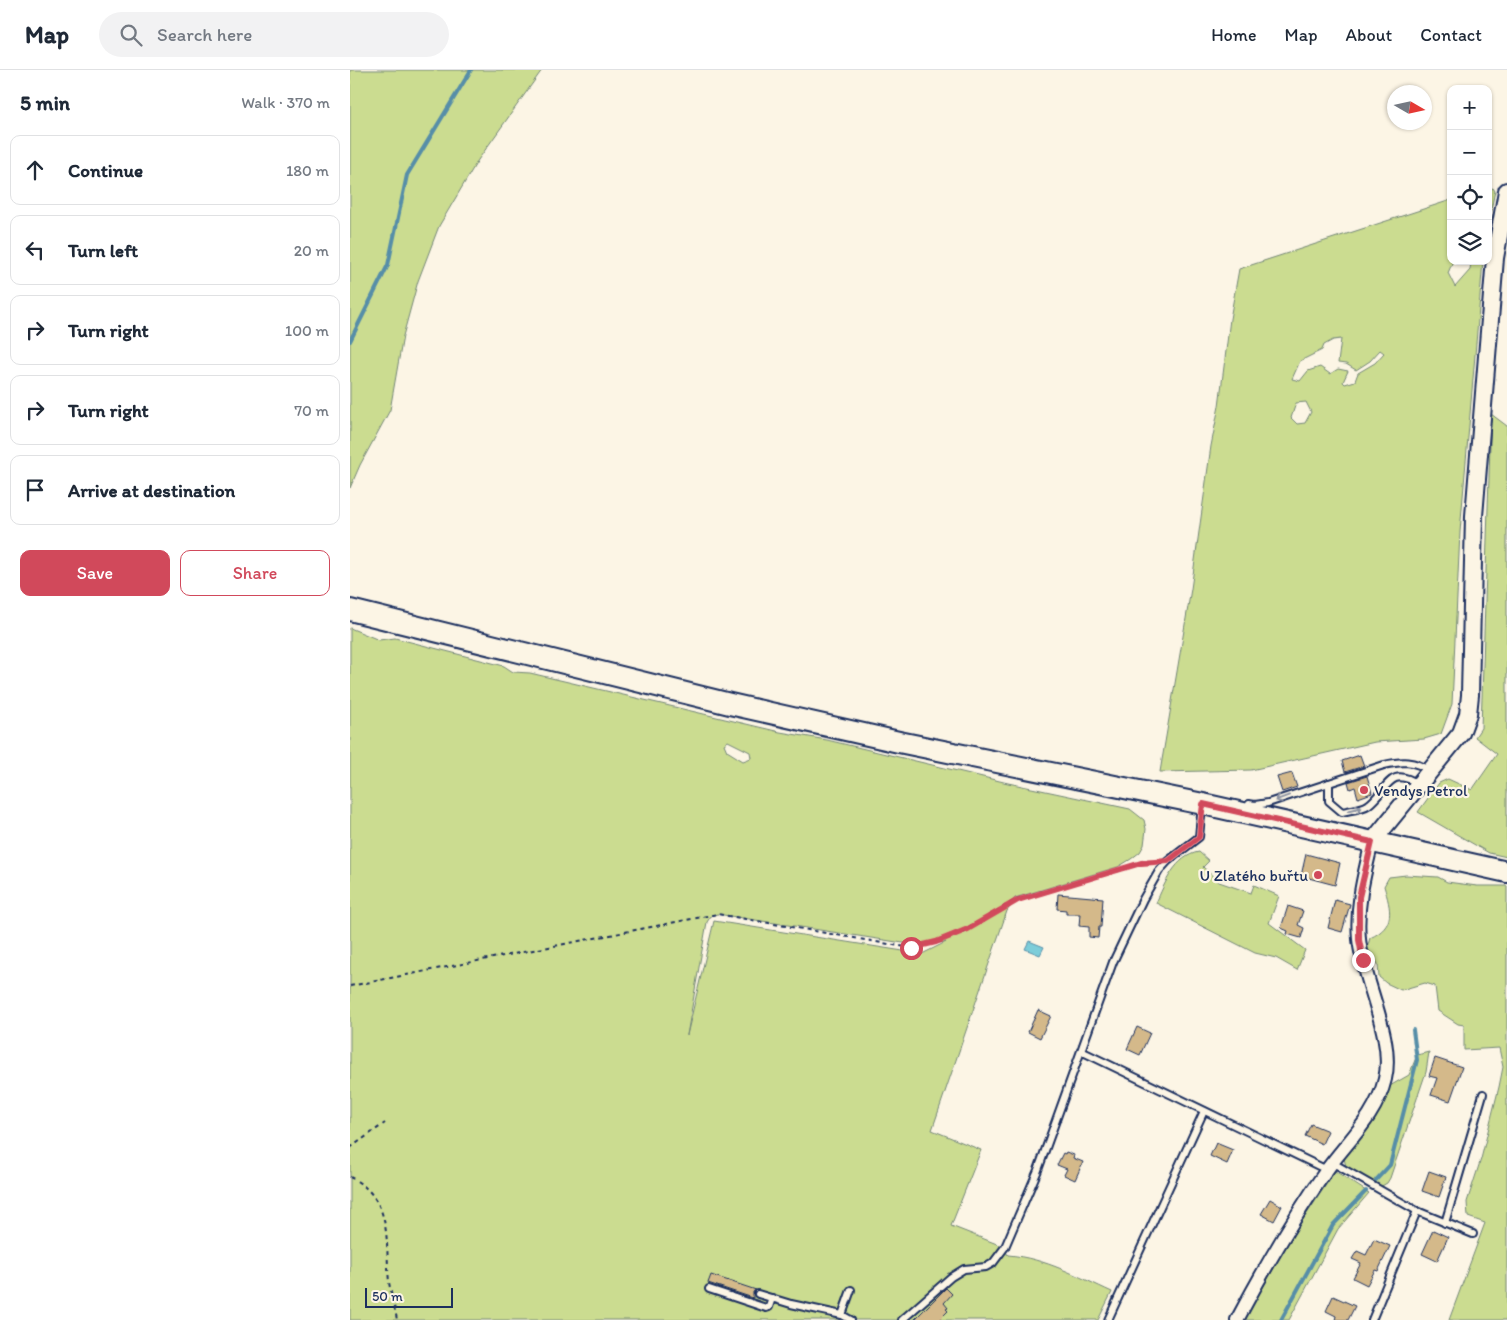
<!DOCTYPE html>
<meta charset="utf-8">
<style>
body{margin:0;font-family:Itim,sans-serif;background:#f2f2f3;color:#1f2937}
.controls{position:absolute;right:15px;top:15px;display:grid;overflow:hidden;border-radius:10px;box-shadow:0 1px 4px #0004}
.controls button{width:45px;height:45px;display:grid;place-items:center;padding:0;border:0;border-bottom:1px solid #e0e1e3;background:#fff;color:#1f2937;font:25px sans-serif}
.compass{position:absolute;left:1037px;top:15px;width:45px;height:45px;border-radius:50%;background:#fff;box-shadow:0 1px 4px #0004;rotate:99deg}
.scale{position:absolute;left:15px;bottom:12px;width:88px;box-sizing:border-box;padding-left:5px;border:2px solid #1b2f5e;border-top:0;font-size:14px;line-height:18px;white-space:nowrap;color:#1b2f5e;-webkit-text-stroke:4px #fcf5e5;paint-order:stroke}
.stop{position:absolute;width:15px;height:15px;margin:-11px;border:4px solid #d1495b;border-radius:50%;background:#fff}
.stop.end{background:#d1495b;border-color:#fff;box-shadow:0 1px 5px #0008}
.list{margin:0;padding:0;list-style:none}
h2{display:flex;justify-content:space-between;align-items:center;height:65px;margin:0;padding:0 20px;font-size:21px}
h2 small{font-size:16px;font-weight:400;color:#747a83}
.list li{display:grid;grid-template-columns:32px 1fr auto;gap:15px;align-items:center;box-sizing:border-box;height:70px;margin:0 10px 10px;padding:0 10px;border:1px solid #e0e1e3;border-radius:10px}
.list b{display:block;font-size:19px;white-space:nowrap}
.list em{font-size:16px;font-style:normal;color:#747a83}
.actions{display:flex;gap:10px;padding:15px 20px}
.actions a{flex:1;padding:11px 0;border:1px solid #d1495b;border-radius:10px;text-align:center;font-size:18px;color:#d1495b}
.actions .main{background:#d1495b;color:#fff}
.icon{flex:none;width:28px;height:28px;fill:none;stroke:currentColor;stroke-width:2;stroke-linecap:round;stroke-linejoin:round}
.map{position:relative;flex:none;width:1157px;height:1250px;overflow:hidden}
header{display:flex;align-items:center;gap:30px;box-sizing:border-box;height:70px;padding:0 25px;background:#fff;border-bottom:1px solid #e0e1e3}
header strong{font-size:24px}
nav{display:flex;gap:28px;margin-inline-start:auto;font-size:18px}
.search{width:350px;height:45px;background:#f2f2f3;display:flex;align-items:center;gap:12px;box-sizing:border-box;padding:0 18px;border-radius:28px;color:#747a83;font-size:19px}
main{display:flex}
aside{flex:1;background:#fff}
.map>svg:first-child{display:block}
.green{fill:#cbdc90;stroke:#738677;fill-rule:evenodd}
.water{fill:#7dcdd9;stroke:#568ea8}
.lines{fill:none;stroke-linecap:round;stroke-linejoin:round}
.stream{stroke:#568ea8;stroke-width:4}
.building{fill:#d4b98a;stroke:#1b2f5e}
.service-casing{stroke:#1b2f5e;stroke-width:10}
.minor-casing{stroke:#1b2f5e;stroke-width:16}
.tertiary-casing{stroke:#1b2f5e;stroke-width:20}
.primary-casing{stroke:#1b2f5e;stroke-width:24}
.path{stroke:#1b2f5e;stroke-width:2;stroke-dasharray:4 4;stroke-linecap:butt}
.service{stroke:#fcf5e5;stroke-width:6}
.minor{stroke:#fcf5e5;stroke-width:12}
.tertiary{stroke:#fcf5e5;stroke-width:16}
.primary{stroke:#fcf5e5;stroke-width:20}
.oneway{stroke:#8c92a2}
.route{stroke:#d1495b;stroke-width:6}
.poi-dot{fill:#d1495b;stroke:#fcf5e5;stroke-width:2}
.labels{text-anchor:middle;stroke-width:4.5;stroke-linejoin:round;paint-order:stroke}
.poi-label{font-size:16px;fill:#1b2f5e;stroke:#fcf5e5;text-anchor:start}
</style>
<header>
<strong>Map</strong>
<div class="search"><svg class="icon" aria-label="search" viewBox="0 0 24 24"><circle cx="10" cy="10" r="6"/><path d="M15 15l6 6"/></svg>Search here</div>
<nav><a>Home</a><a>Map</a><a>About</a><a>Contact</a></nav>
</header>
<main>
<aside>
<h2>5 min<small>Walk · 370 m</small></h2>
<ul class="list">
<li><svg class="icon" aria-label="ahead" viewBox="0 0 24 24"><path d="M12 20V5M6 11l6-6 6 6"/></svg><div><b>Continue</b></div><em>180 m</em></li>
<li><svg class="icon" aria-label="left" viewBox="0 0 24 24"><path d="M17 20v-9H6M10 6l-5 5 5 5"/></svg><div><b>Turn left</b></div><em>20 m</em></li>
<li><svg class="icon" aria-label="right" viewBox="0 0 24 24"><path d="M7 20v-9h11M14 6l5 5-5 5"/></svg><div><b>Turn right</b></div><em>100 m</em></li>
<li><svg class="icon" aria-label="right" viewBox="0 0 24 24"><path d="M7 20v-9h11M14 6l5 5-5 5"/></svg><div><b>Turn right</b></div><em>70 m</em></li>
<li><svg class="icon" aria-label="arrive" viewBox="0 0 24 24"><path d="M6 21V4h12l-3 4 3 4H6"/></svg><div><b>Arrive at destination</b></div></li>
</ul>
<div class="actions"><a class="main">Save</a><a>Share</a></div>
</aside>
<div class="map">
<svg width="1157" height="1250" viewBox="0 0 1157 1250">
<rect width="100%" height="100%" fill="#fcf5e5"/>
<filter id="ink" filterUnits="userSpaceOnUse"><feTurbulence type="fractalNoise" baseFrequency=".02" numOctaves="2"/><feDisplacementMap in="SourceGraphic" scale="10" xChannelSelector="R" yChannelSelector="G"/><feConvolveMatrix kernelMatrix="1 2 1 2 8 2 1 2 1" color-interpolation-filters="sRGB"/></filter>
<g filter="url(#ink)">
<g class="green">
<polygon points="0,0 192,0 128,90 89,156 68,211 53,266 40,340 10,395 0,418"/>
<polygon points="1143,118 1145,121 1138,154 1138,120"/>
<path d="M1101,130V191H1103L1098,203L1105,217L1120,200L1121,191H1133L1110,462L1102,634L1091,664L1074,669L1025,672L901,700L810,702L841,519L861,376L869,336L880,249L889,199ZM991,269L988,293L996,294L1006,300L1020,291L1030,280L1034,283L1025,293L1008,303L1005,311L995,314L993,312L998,301L988,299L980,304L970,297L958,301L950,311L942,309L950,291L972,280L974,275L983,270ZM956,332L961,342L955,353L947,354L941,348L946,333Z"/>
<polygon points="1141,344 1157,356 1157,787 1139,783 1068,742 1089,713 1098,709 1122,720 1147,684 1125,667 1131,658"/>
<path d="M0,558L29,570L45,568L154,596L163,602L180,603L430,662L477,670L658,713L780,739L794,750L796,759L794,775L790,782L781,789L768,797L665,828L657,841L582,1060L631,1080L601,1156L652,1176L658,1185C695,1188 729,1207 762,1222L748,1250H0ZM378,671L400,682L401,688L393,691L377,681L374,674ZM367,844L566,875L596,872L572,884L364,851L337,965L357,852L361,846Z"/>
<path d="M849,782L859,791L853,797L869,812L901,823L904,815L929,826L919,853L955,880L947,900L926,888L905,883L806,833C815,813 825,786 849,782Z"/>
<path d="M1056,805L1088,807L1097,812L1127,816H1157V1250H1099L1135,1153L1118,1147L1117,1132L1131,1089L1149,1017L1153,997L1149,978L1114,980V955L1108,954L1088,941L1085,916L1075,913L1051,920L1036,913L1029,907L1028,894L1017,878L1020,868C1046,856 1041,840 1034,816L1039,807Z"/>
<path d="M1079,982L1076,1002L1040,1108L1037,1113L1030,1117L996,1097L994,1088C1011,1066 1030,1045 1038,1017L1059,1005L1067,985Z"/>
<polygon points="985,1101 1019,1123 988,1159 939,1250 894,1250 943,1165"/>
</g>
<polygon class="water" points="679,871 694,877 690,885 675,879"/>
<g class="lines">
<g class="stream">
<polyline points="0,271 38,195 57,105 121,0"/>
<polyline points="1026,1110 1040,1095 1067,990 1063,960"/>
<polyline points="931,1250 983,1155 1016,1121"/>
</g>
</g>
<g class="building">
<polygon points="1010,685 1014,696 995,702 992,691"/>
<polygon points="942,703 947,717 932,722 927,707"/>
<polygon points="1017,706 1022,723 1008,728 1005,717 1000,719 998,712"/>
<polygon points="956,784 990,793 985,815 951,806"/>
<polygon points="708,824 753,828 751,857 749,857 748,868 739,867 739,857 729,856 730,844 716,844 716,840 707,839"/>
<polygon points="985,830 1000,834 992,862 978,858"/>
<polygon points="938,836 953,841 948,855 954,858 951,868 937,864 938,861 931,858"/>
<polygon points="688,940 701,946 690,968 678,962"/>
<polygon points="787,957 800,963 790,985 777,979"/>
<polygon points="1085,988 1112,997 1100,1031 1081,1025 1087,1008 1079,1006"/>
<polygon points="961,1054 978,1061 972,1074 955,1066"/>
<polygon points="866,1073 883,1080 877,1094 860,1086"/>
<polygon points="716,1082 724,1085 723,1088 733,1092 725,1110 714,1105 717,1099 707,1095 713,1083 715,1084"/>
<polygon points="1079,1101 1096,1107 1089,1127 1072,1121"/>
<polygon points="920,1129 932,1136 924,1151 911,1144"/>
<polygon points="1083,1160 1098,1167 1087,1191 1072,1184"/>
<polygon points="1024,1169 1040,1176 1028,1201 1025,1200 1017,1215 1003,1208 1011,1193 1002,1189 1007,1181 1016,1185"/>
<polygon points="361,1205 406,1220 403,1222 403,1228 358,1213"/>
<polygon points="596,1218 602,1224 594,1233 598,1238 596,1239 598,1241 589,1250 564,1250"/>
<polygon points="983,1226 1005,1236 998,1250 985,1250 986,1246 976,1241"/>
</g>
<g class="lines">
<g class="service-casing">
<g id="service">
<path d="M979,713V731L992,742C1000,740 1012,739 1018,735C1038,720 1039,695 1068,714"/>
<path d="M899,734L905,735L918,733L1034,695C1051,691 1064,690 1080,701"/>
<polyline points="731,981 977,1100"/>
<polyline points="983,1093 1067,1141 1022,1250"/>
<polyline points="1067,1141 1123,1164"/>
<polyline points="1095,1153 1133,1024"/>
<polyline points="359,1219 416,1238 419,1237 422,1228"/>
<polyline points="408,1224 441,1234 492,1245 501,1250"/>
<polyline points="492,1245 501,1220"/>
<polyline points="552,1250 601,1207 614,1199 636,1197 643,1193 655,1177 688,1100 763,892 793,829 809,801 818,791 849,767 852,735"/>
<polyline points="758,1250 854,1041"/>
</g>
</g>
<g class="minor-casing">
<path id="minor" d="M887,1250C914,1199 943,1148 976,1101C998,1070 1026,1047 1035,1009C1045,968 1013,911 1009,869C1006,835 1014,805 1022,772"/>
</g>
<g class="tertiary-casing">
<polyline id="tertiary" points="1022,772 1111,663 1118,644 1120,625 1124,446 1145,188 1157,121"/>
</g>
<g class="primary-casing">
<polyline id="primary" points="0,540 380,634 549,672 853,734 1157,802"/>
</g>
<g class="path">
<polyline points="0,916 367,844 561,878 586,872 618,859 668,829 776,798 791,793 806,791"/>
<polyline points="0,1078 35,1053"/>
<path d="M0,1107C44,1130 35,1171 39,1212C41,1225 45,1238 47,1250"/>
</g>
<use href="#service" class="service"/>
<use href="#minor" class="minor"/>
<use href="#tertiary" class="tertiary"/>
<use href="#primary" class="primary"/>
</g>
<defs><path id="oneway-shaft" d="M-6 0H5M1.5-3L5.5 0L1.5 3" fill="none" stroke-width="1.6" stroke-linecap="round" stroke-linejoin="round" transform="scale(1.25)"/></defs>
<g class="oneway">
<use href="#oneway-shaft" transform="translate(932 728) rotate(160)"/>
<use href="#oneway-shaft" transform="translate(1005 739) rotate(-14)"/>
</g>
</g>
<g class="lines" filter="url(#ink)">
<polyline class="route" points="561,878 586,872 618,859 668,830 791,793 818,791 849,767 853,734 1022,772 1009,827 1009,870 1013,890"/>
</g>
<g class="poi-dot">
<circle cx="1014" cy="720" r="5"/>
<circle cx="968" cy="805" r="5"/>
</g>
<g class="labels">
<g class="poi-label">
<text x="1024" y="726">Vendys Petrol</text>
<text x="958" y="811" text-anchor="end">U Zlatého buřtu</text>
</g>
</g>
</svg>
<div class="controls">
<button>+</button>
<button>−</button>
<button><svg class="icon" aria-label="locate" viewBox="0 0 24 24"><circle cx="12" cy="12" r="6"/><path d="M12 2v4M12 18v4M2 12h4M18 12h4"/></svg></button>
<button><svg class="icon" aria-label="layers" viewBox="0 0 24 24"><path d="M12 4l9 5-9 5-9-5zM3 14l9 5 9-5"/></svg></button>
</div>
<svg class="compass" viewBox="-18 -18 36 36"><path d="M0-13l5 13h-10z" fill="#e53935"/><path d="M0 13l5-13h-10z" fill="#747a83"/></svg>
<div class="scale">50 m</div>
<div class="stop" style="left:561px;top:878px"></div>
<div class="stop end" style="left:1013px;top:890px"></div>
</div>
</main>
